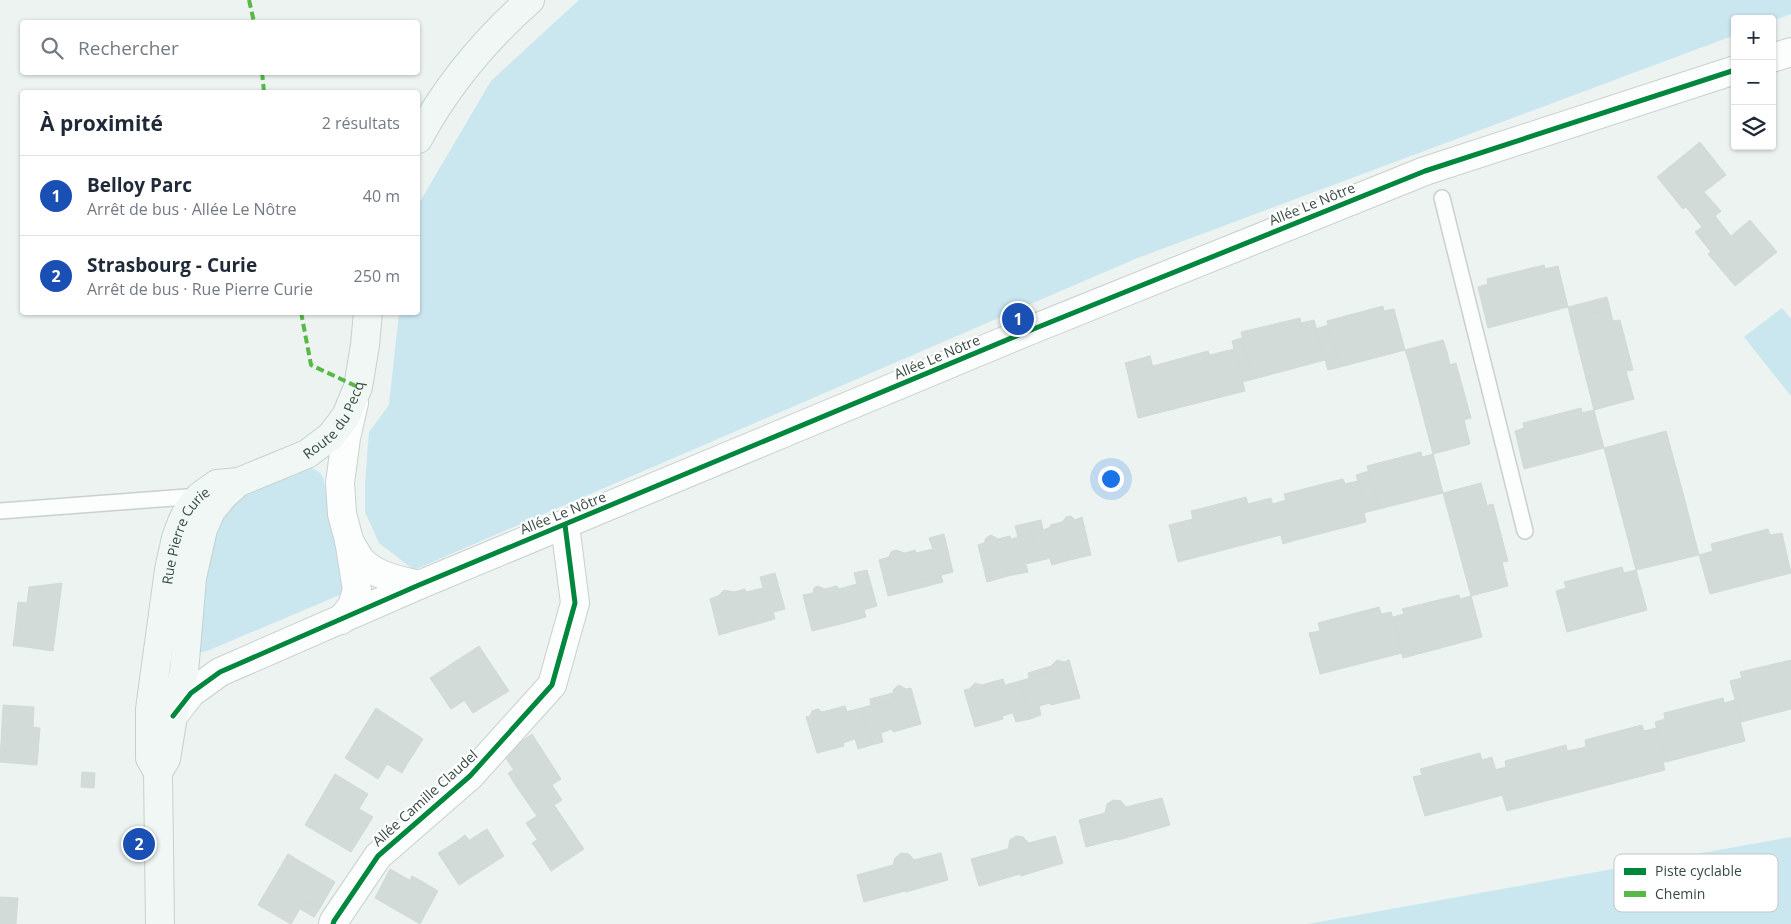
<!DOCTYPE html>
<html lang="fr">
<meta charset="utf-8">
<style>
body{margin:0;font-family:"Open Sans",sans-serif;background:#f2f2f3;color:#1f2937}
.controls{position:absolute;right:15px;top:15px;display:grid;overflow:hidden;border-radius:5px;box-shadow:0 1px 4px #0004}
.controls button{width:45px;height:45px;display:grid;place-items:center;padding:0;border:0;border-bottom:1px solid #e0e1e3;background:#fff;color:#1f2937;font:25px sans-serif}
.you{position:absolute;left:1110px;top:478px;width:18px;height:18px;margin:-12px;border:4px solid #fff;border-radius:50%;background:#1a73e8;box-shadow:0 0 0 8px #1a73e833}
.badge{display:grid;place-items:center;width:32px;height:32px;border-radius:50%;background:#76867d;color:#fff;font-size:16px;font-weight:700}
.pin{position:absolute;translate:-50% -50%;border:2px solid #fff;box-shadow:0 1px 5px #0006}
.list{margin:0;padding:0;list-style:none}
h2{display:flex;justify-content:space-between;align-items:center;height:65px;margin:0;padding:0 20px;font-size:21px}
h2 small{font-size:16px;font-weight:400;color:#747a83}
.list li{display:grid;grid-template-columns:32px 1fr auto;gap:15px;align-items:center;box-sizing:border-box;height:80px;padding:0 20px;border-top:1px solid #e0e1e3}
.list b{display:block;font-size:19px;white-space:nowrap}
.list p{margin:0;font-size:16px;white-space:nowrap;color:#747a83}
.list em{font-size:16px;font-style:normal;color:#747a83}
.icon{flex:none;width:28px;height:28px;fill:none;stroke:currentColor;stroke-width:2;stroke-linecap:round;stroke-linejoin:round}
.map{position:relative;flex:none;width:1791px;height:924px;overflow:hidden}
.search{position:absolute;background:#fff;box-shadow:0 1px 4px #0004;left:20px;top:20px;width:400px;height:55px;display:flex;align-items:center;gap:12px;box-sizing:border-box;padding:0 18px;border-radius:5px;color:#747a83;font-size:19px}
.panel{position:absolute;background:#fff;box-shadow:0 1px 4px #0004;left:20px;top:90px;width:400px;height:225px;border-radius:5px}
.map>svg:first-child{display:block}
.green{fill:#cae6ef}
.building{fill:#d2dbd7;stroke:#d1dbd6}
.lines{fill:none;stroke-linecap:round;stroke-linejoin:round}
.service-casing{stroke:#c9d1cd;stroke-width:18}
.minor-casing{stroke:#c9d1cd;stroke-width:30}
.secondary-casing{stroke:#c2d3cc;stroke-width:30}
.service{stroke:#fcfdfd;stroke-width:15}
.minor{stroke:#fcfdfd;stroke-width:28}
.secondary{stroke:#f0f7f4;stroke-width:28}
.quiet{stroke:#58b947;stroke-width:4;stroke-dasharray:8 4;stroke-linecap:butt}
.cycleway-casing{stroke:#fff;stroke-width:8}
.cycleway{stroke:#00873e;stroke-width:5}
.labels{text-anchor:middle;stroke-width:4.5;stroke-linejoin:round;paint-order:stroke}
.street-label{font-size:14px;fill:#364b3f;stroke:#fff}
.key{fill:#fff;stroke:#c3c9c5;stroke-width:1}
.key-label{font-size:14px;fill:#364b3f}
</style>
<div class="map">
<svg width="1791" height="924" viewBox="0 0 1791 924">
<rect width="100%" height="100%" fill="#ecf3f0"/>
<g class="green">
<polygon points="579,0 1791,0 1791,14 1772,21 1772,19 1735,19 1735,35 1135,259 414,570 379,543 365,512 365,484 369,432 389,405 399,313 418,312 418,205 491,81"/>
<polygon points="1782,308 1791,319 1791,396 1744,337"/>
<polygon points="308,466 319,472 323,477 343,591 342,594 207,651 197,653 205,540 228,502"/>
<polygon points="1791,837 1791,924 1307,924 1319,922"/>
</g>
<g class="building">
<polygon points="1700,142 1726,175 1704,192 1721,211 1715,216 1731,236 1750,220 1777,252 1735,286 1708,254 1711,252 1695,232 1702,227 1686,207 1683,209 1657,177"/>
<polygon points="1544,265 1545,269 1558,266 1568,307 1488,328 1478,287 1488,284 1487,279"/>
<polygon points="1607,297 1610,309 1571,319 1568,307"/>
<polygon points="1383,306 1384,311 1394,309 1405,350 1340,367 1327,321"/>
<polygon points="1610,309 1613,321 1620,320 1633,370 1626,371 1634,399 1594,410 1571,319"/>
<polygon points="1300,318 1301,323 1314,320 1325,360 1254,379 1241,332"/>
<polygon points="1328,325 1340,367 1328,370 1316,329"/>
<polygon points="1242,338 1254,379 1242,382 1232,341"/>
<polygon points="1443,340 1447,352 1409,362 1405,350"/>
<polygon points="1234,349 1245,391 1138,418 1127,370 1152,364 1153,366 1208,351 1210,355"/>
<polygon points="1447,352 1450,365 1456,363 1471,418 1464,420 1470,444 1433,454 1409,362"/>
<polygon points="1150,356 1152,364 1127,370 1125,363"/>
<polygon points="1581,408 1582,413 1594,410 1604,448 1524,469 1515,431 1524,428 1523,423"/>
<polygon points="1666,431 1683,493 1620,509 1604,448"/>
<polygon points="1421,452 1422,457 1433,454 1443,493 1379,509 1367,466"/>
<polygon points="1369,471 1379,509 1367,512 1356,475"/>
<polygon points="1343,479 1345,484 1358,481 1367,512 1364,513 1366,522 1296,540 1284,494"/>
<polygon points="1481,483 1487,505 1449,515 1443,493"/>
<polygon points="1683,493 1699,555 1636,570 1620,509"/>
<polygon points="1246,497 1248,504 1271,498 1281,535 1178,562 1169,525 1193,519 1191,511"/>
<polygon points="1286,500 1296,540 1283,544 1273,504"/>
<polygon points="1493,504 1508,561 1502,562 1508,586 1471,596 1449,515"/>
<polygon points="1071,516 1075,520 1082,517 1091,555 1070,560 1068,554 1038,561 1028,523 1041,520 1043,530 1051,527 1050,525 1062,522 1066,517"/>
<polygon points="1028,523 1038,561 1006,569 1008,576 987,582 978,545 984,543 986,538 991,535 998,539 1010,536 1011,539 1018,537 1015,526"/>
<polygon points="1768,529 1770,535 1782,533 1791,573 1710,594 1699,555 1713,551 1711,544"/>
<polygon points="944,534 953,572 922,580 924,587 888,596 879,560 889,557 891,552 896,550 905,553 915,550 916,553 933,549 929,538"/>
<polygon points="1068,554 1070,560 1052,565 1050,559"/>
<polygon points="1026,565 1028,572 1008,576 1006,569"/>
<polygon points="1622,567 1624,573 1636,570 1647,610 1567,632 1556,591 1566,588 1564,582"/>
<polygon points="867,570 877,606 846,615 848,622 812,631 803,595 813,593 814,588 818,586 825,589 837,586 839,589 857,584 854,573"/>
<polygon points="775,573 785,609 752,618 754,625 719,635 710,599 718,596 724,590 734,592 745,589 746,592 763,588 760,577"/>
<polygon points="941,575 943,582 924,587 922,580"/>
<polygon points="62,583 53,651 19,646 21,623 16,622 18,602 27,603 29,587"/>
<polygon points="1459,595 1460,599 1471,596 1482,637 1403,658 1393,617 1404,614 1402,609"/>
<polygon points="1379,607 1381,614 1391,612 1402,653 1320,674 1309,633 1320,631 1318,623"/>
<polygon points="864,610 866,617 848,622 846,615"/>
<polygon points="773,612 775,619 754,625 752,618"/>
<polygon points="16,622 21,623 19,646 13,646"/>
<polygon points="479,646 509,691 481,708 473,695 451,709 430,678"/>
<polygon points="1057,660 1064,662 1069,660 1080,698 1051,705 1050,703 1039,706 1041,715 1030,719 1020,681 1052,672 1051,666"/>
<polygon points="1791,660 1791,709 1741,722 1730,681 1742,678 1740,672"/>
<polygon points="1051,666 1052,672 1029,678 1028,673"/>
<polygon points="1003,679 1005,685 987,690 985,684"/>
<polygon points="1020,681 1030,719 1016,722 1013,713 1002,716 1003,719 975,727 964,690 969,689 975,683 982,685 985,684 987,690"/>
<polygon points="899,685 906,689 911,688 921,724 893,732 892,729 881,733 883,742 871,745 861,708 895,699 893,690"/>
<polygon points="893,693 895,699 871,706 870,699"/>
<polygon points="473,695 481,708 473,713 464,700"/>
<polygon points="1723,698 1724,703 1735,700 1745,741 1666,762 1655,722 1665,719 1664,713"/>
<polygon points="3,705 34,707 33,727 40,728 37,765 0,762"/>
<polygon points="845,706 847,712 828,717 826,711"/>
<polygon points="376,708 423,739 406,766 392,756 378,779 345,758"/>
<polygon points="861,708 871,745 858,749 855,739 843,743 844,746 817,753 806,717 810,716 812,711 818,709 822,712 826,711 828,717"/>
<polygon points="1642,725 1644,731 1657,728 1666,762 1663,762 1665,770 1588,790 1577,749 1586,747 1585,740"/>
<polygon points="532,734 561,779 552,785 562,800 537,816 516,786 522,782 503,754"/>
<polygon points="1566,745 1567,751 1577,749 1588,790 1507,811 1495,770 1506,767 1505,761"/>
<polygon points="1480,753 1482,760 1492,757 1503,795 1425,816 1413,777 1422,775 1420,769"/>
<polygon points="392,756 406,766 402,773 387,764"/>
<polygon points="513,770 522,782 516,786 508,773"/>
<polygon points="82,772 95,773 94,788 81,787"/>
<polygon points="335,774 368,794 354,817 368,825 351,852 305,825"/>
<polygon points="1162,798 1170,825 1118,840 1117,839 1086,847 1079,820 1105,813 1107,804 1113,800 1121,801 1126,807"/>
<polygon points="554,805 584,849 551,871 540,854 545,851 526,823"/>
<polygon points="359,809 373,817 368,825 354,817"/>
<polygon points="487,829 504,856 459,885 438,853 456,842 459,847"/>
<polygon points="465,835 469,840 459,847 456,842"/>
<polygon points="1016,836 1023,837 1029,843 1055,836 1063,863 1021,876 1020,874 979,886 971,859 1008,849 1010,840"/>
<polygon points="537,840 545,851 540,854 532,843"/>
<polygon points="901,853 909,854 914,860 941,853 948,880 906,892 905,891 864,902 857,875 893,865 895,858"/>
<polygon points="288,854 335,882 320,908 305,900 291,924 258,905"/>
<polygon points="390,869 420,886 423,882 438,891 420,924 375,898"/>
<polygon points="412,876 423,882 420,886 410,880"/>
<polygon points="0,897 18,898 16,924 0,924"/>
<polygon points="305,900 320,908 314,917 300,909"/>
</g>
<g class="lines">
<g class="service-casing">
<g id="service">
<polyline points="1442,198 1525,531"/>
<polyline points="0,511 200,496"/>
</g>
</g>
<g class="minor-casing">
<g id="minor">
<polyline points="1772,58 1791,52"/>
<path d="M349,541C353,547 356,553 360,559C374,576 399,580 419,585"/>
<polyline points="341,620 352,606 357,590 349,540 342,514 340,483 346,438 354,403"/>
<polyline points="173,716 191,693 220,672 419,585 1021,334 1425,171 1735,70"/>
<polyline points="333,924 334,921 378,856 470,776 552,685 575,603 565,525"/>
</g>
</g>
<g class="secondary-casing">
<g id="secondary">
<path d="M418,139C446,87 486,39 530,0"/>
<polyline points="158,772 166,759 173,716 184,672 192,578 203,529 211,511 224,495 234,486"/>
<path id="s1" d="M160,924L158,772L150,758V709L169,570L176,538L182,522L188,510L200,496L217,484L239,482L307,454L331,436L346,416L358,387L365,345L368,312"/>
</g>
</g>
<use href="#service" class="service"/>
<use href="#minor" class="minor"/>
<use href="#secondary" class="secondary"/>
<g class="quiet">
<polyline points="249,0 254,22"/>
<polyline points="262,72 264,92"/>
<polyline points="301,312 311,365 358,387"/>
</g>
<g class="cycleway-casing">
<g id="cycleway">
<polyline points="173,716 191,693 220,672 419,585 1021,334 1425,171 1735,70"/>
<polyline points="333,924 334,921 378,856 470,776 552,685 575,603 565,525"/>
</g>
</g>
<use href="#cycleway" class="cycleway"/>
</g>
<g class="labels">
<g class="street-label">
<text transform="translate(1312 204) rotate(-22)" y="5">Allée Le Nôtre</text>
<text transform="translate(937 357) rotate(-23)" y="5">Allée Le Nôtre</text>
<text dy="5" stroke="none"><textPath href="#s1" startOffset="600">Route du Pecq</textPath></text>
<text transform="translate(563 513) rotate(-22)" y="5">Allée Le Nôtre</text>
<text dy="5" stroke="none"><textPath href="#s1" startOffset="396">Rue Pierre Curie</textPath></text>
<text transform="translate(425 798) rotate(-42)" y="5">Allée Camille Claudel</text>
</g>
</g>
<rect x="1614" y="854" width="164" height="58" rx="8" class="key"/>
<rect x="1624" y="868" width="22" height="7" fill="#00873e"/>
<rect x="1624" y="891" width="22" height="6" fill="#58b947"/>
<g class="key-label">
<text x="1655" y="876">Piste cyclable</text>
<text x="1655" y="899">Chemin</text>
</g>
</svg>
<div class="controls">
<button>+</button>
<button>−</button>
<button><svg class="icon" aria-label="layers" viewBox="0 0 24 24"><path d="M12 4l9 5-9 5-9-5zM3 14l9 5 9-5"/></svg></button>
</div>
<div class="you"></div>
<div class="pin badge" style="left:1018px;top:319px;background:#1a4fb4">1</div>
<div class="pin badge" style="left:139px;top:844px;background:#1a4fb4">2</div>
<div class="search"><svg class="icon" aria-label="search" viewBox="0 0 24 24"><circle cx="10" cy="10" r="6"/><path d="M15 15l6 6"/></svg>Rechercher</div>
<section class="panel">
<h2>À proximité<small>2 résultats</small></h2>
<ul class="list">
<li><span class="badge" style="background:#1a4fb4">1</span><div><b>Belloy Parc</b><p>Arrêt de bus · Allée Le Nôtre</p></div><em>40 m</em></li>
<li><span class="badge" style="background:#1a4fb4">2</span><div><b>Strasbourg - Curie</b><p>Arrêt de bus · Rue Pierre Curie</p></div><em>250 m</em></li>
</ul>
</section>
</div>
